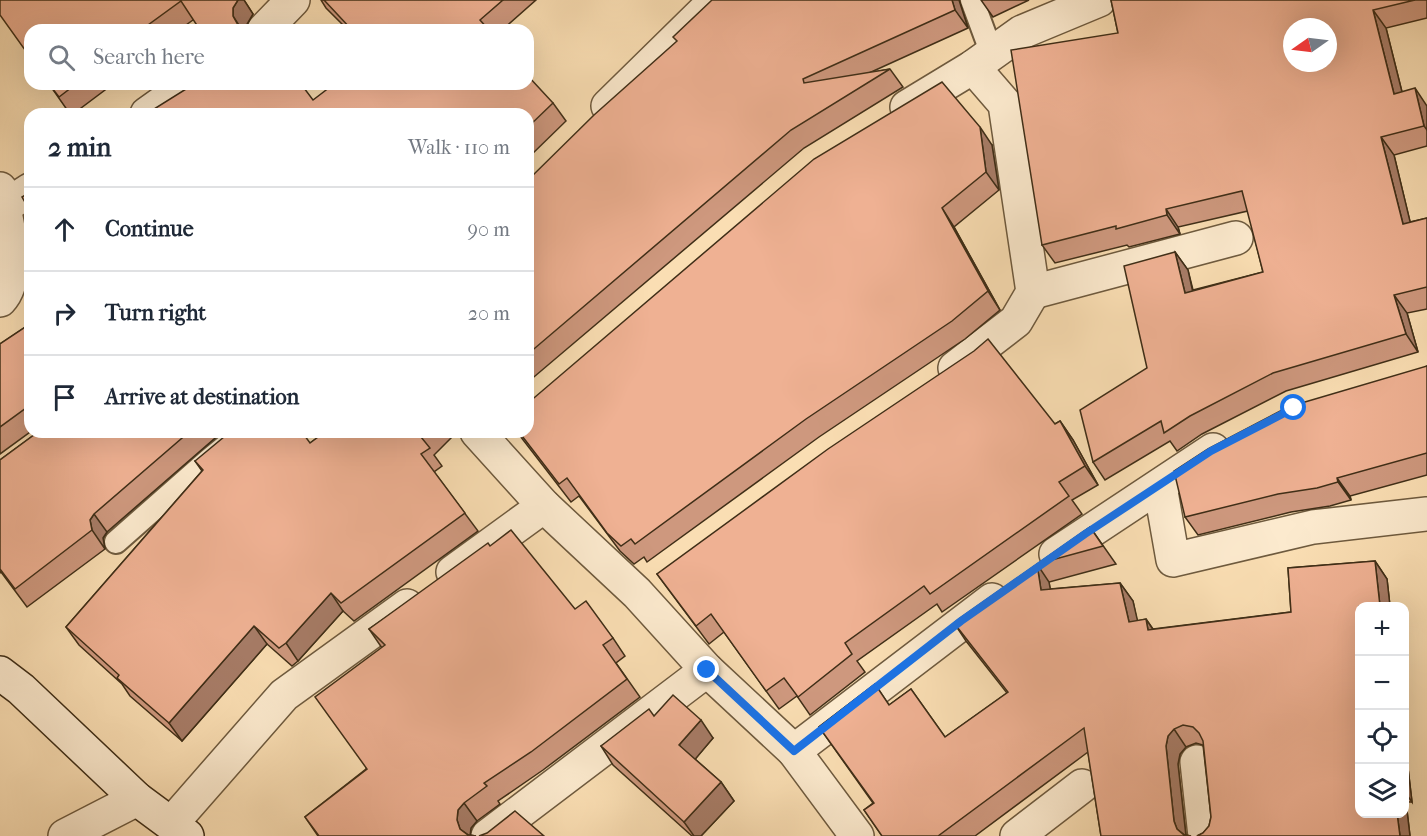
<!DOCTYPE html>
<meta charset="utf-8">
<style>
body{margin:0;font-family:"IM FELL French Canon",serif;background:#f6f6f7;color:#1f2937}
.controls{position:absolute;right:18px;bottom:18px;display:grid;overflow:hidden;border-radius:12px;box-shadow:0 6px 24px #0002}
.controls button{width:54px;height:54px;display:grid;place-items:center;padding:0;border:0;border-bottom:2px solid #e0e1e3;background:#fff;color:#1f2937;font:30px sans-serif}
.compass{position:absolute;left:1283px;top:18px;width:54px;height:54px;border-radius:50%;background:#fff;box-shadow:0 6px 24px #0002;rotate:256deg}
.stop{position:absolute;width:18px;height:18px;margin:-14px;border:4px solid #1a73e8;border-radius:50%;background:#fff}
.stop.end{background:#1a73e8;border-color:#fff;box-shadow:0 2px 6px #0008}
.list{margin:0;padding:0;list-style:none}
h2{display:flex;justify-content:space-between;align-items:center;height:78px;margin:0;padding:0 24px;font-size:26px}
h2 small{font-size:20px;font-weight:400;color:#747a83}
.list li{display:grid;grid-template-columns:39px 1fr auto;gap:18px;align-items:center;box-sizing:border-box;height:84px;padding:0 24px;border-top:2px solid #e0e1e3}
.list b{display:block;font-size:22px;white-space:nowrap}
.list em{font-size:20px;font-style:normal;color:#747a83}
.icon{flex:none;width:33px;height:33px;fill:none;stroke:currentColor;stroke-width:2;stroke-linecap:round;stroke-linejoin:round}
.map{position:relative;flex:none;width:1427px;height:836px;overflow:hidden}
.search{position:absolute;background:#fff;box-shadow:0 6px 24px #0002;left:24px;top:24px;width:510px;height:66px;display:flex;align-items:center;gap:15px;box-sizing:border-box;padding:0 21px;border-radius:18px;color:#747a83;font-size:22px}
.panel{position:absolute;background:#fff;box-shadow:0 6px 24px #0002;left:24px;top:108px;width:510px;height:330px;border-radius:18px}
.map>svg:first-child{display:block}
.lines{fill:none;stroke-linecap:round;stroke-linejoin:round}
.lane-casing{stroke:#6e5a3e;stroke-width:26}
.street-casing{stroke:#6e5a3e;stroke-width:36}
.secondary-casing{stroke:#3f2e17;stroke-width:36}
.lane{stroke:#fceace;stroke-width:22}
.street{stroke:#fceace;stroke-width:33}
.secondary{stroke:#fceace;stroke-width:33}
.wall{fill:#ce987e;stroke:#3f2e17;stroke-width:1.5}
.shaded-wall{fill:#a77c67;stroke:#3f2e17;stroke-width:1.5}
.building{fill:#efb193;stroke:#3f2e17;stroke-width:1.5;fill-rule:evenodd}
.route{stroke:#1a73e8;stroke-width:8}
</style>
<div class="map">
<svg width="1427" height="836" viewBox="0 0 1427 836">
<rect width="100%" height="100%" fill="#fadeb3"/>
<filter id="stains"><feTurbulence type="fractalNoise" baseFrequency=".00333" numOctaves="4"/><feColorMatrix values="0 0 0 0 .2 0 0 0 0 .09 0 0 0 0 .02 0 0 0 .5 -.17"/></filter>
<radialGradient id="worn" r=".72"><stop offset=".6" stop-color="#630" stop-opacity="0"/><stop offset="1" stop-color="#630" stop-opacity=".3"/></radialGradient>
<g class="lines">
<g class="lane-casing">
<g id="lane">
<polyline points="972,0 992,54"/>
<polyline points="116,542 209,460 243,432"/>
</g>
</g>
<g class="street-casing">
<g id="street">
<polyline points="264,30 293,0"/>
<polyline points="608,106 716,0"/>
<polyline points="907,107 973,67 1022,32 1099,0"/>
<polyline points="147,114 189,84"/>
<path d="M0,189C6,219 23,276 0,300"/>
<polyline points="4,207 30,190"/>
<polyline points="1033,292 1236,238"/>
<polyline points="955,368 1016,321 1033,292 1005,104 973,67"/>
<polyline points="477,432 544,506 637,593 707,670 794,751 992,600"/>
<polyline points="1160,486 1173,560 1313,527 1427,514"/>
<polyline points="1056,554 1213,450"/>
<polyline points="453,572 544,506"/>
<polyline points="794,751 857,836"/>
<polyline points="1197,762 1205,836"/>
<polyline points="172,823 284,695 407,606"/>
<polyline points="65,836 137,799"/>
<polyline points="488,836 707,670"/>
<polyline points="1017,836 1082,786"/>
</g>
</g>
<g class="secondary-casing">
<polyline id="secondary" points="0,673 21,689 137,799 187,836"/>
</g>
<use href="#lane" class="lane"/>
<use href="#street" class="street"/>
<use href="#secondary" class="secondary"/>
</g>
<g class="wall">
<polygon points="0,0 244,0 253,14 246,26 193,20 179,30 30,30"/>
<polygon points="321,0 536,0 502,30 348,30 326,8"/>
<polygon points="959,0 968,28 869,73 890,69 903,87 804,148 528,382 528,180"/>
<polygon points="981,0 1029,0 993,17"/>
<polygon points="1111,0 1427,0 1427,18 1386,28 1402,92 1427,106 1427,146 1394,155 1410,222 1427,218 1427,309 1407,313 1418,352 1286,391 1202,434 1177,451 1170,441 1105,480 1093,462 1147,368 1175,252 1188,270 1193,290 1263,272 1248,211 1178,227 1180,234 1129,247 1127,245 1055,263 1042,245 1118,33"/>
<polygon points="49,84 113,84 73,114 70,114"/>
<polygon points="313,100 553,103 566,121 528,158 528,114 146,114"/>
<polygon points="992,145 999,190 954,227 1000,310 965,339 819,437 647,562 644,557 634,564 620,551 579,496 571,502 517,432 528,432"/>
<polygon points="30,324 30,432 0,454 0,344"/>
<polygon points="1427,366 1427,475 1350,496 1351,500 1330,506 1291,512 1198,535 1185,517"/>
<polygon points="1060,421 1073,440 1098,485 1072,500 1082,514 942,612 937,604 857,661 865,672 810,715 797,696 779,709 724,632 709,644 657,574 1055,424"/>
<polygon points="38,432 222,432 107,532 103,538 105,549 27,607 1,572 0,573 0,460"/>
<polygon points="325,432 457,432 434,455 442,466 434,472 478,531 354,621 343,611 298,661 292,666 267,644 182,741 130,696 122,684 79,645 66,627 202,471 195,461 310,443"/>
<polygon points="1090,527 1116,564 1049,582 1050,589 1120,583 1133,601 1137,621 1146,619 1153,629 1291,612 1288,568 1375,561 1387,579 1390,606 1359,606 1359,813 1404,813 1404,734 1412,802 1406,802 1410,836 1197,836 1203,833 1209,826 1211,817 1203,745 1196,743 1186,747 1180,754 1178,764 1186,835 1191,836 1101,836 1088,752 975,836 882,836 864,810 873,803 819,727 875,684 889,705 911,689 945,737 1007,693 966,641 954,623"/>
<polygon points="490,546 613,638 625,656 616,663 640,697 543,770 498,801 500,804 477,821 471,828 470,835 476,836 318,836 305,817 366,769 382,648 369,629"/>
<polygon points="654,716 713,738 695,759 721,782 734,801 701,836 692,836 613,765 601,746"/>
</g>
<g class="shaded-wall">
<polygon points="238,0 244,0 253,14 246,26 246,30 242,30 233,16 233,8"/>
<polygon points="952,0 959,0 968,28 955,10"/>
<polygon points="1373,10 1386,28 1407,112 1394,94"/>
<polygon points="1415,88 1427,106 1427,130 1424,126"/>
<polygon points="980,127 992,145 999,190 986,172"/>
<polygon points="1381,137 1394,155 1415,242 1403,224"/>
<polygon points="942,208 954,227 1000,310 988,291"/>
<polygon points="1166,209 1178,227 1180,234 1167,215"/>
<polygon points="1175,252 1188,270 1197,311 1185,293"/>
<polygon points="1394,295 1407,313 1418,352 1406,334"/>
<polygon points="1060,421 1073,440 1098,485 1085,466"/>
<polygon points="1337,478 1350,496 1351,500 1338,482"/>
<polygon points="94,514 107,532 103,538 105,549 92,530 90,520"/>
<polygon points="1375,561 1387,579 1390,606 1380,606"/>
<polygon points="1037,564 1049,582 1054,608 1041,590"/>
<polygon points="1120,583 1133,601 1142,640 1129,622"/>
<polygon points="331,593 343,611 298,661 286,643"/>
<polygon points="1146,619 1158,637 1148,630"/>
<polygon points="254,626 267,644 182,741 169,723"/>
<polygon points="701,720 713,738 692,763 679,745"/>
<polygon points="1174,729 1186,747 1180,754 1178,764 1186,836 1177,829 1174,821 1166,746 1168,736"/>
<polygon points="1404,734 1412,802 1404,791"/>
<polygon points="721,782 734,801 701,836 694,836 684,822"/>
<polygon points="1404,800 1406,802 1410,836 1400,836 1397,813 1404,813"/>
<polygon points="464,803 477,821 471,828 470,836 460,829 457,820 458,810"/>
</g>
<g class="building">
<polygon points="0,0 238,0 233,8 233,16 238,25 247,30 200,30 181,1 141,30 30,30 30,57 0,15"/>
<polygon points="324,0 503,0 480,20 489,30 352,30"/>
<polygon points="712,0 952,0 955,10 803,79 804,83 890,69 791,130 528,354 528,180 594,115 677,41 673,37"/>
<path d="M1111,0H1415L1373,10L1394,94L1415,88L1424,126L1381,137L1403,224L1427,218V287L1394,295L1406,334L1273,373L1190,416L1164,433L1161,421L1093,462L1080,410L1147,368L1124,266L1175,252L1185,293L1263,272L1242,191L1166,209L1167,215L1116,229V226L1042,245L1011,50L1118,33ZM1292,27H1328V63H1292Z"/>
<polygon points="262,27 264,30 256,30"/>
<polygon points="528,76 553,103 528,127 528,114 146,114 194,84 301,84 313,100 334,84 528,84"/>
<polygon points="942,82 980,127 986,172 942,208 988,291 952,321 806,419 635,544 631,539 621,546 607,533 567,478 559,484 519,432 528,432 528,403 814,159"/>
<polygon points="49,84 76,84 59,97"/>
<polygon points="30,192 30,211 22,197"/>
<polygon points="30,324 30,405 0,427 0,344"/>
<polygon points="988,339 1055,424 1060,421 1085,466 1059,482 1069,496 930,594 924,586 845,643 852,654 798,697 784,678 766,691 711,614 696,626 657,574 828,449 974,351"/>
<polygon points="1427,366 1427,453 1337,478 1338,482 1317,488 1278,494 1185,517 1174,471 1208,449 1288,407"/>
<polygon points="38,432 189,432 94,514 90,520 92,530 15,589 0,569 0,460"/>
<polygon points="230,432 302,432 310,443 325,432 426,432 421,437 430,448 421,454 465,513 341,603 331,593 286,643 279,648 254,626 169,723 117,678 119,675 66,627 203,470 195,461"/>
<polygon points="1090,527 1103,546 1037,564 1041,590 1120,583 1129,622 1146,619 1148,630 1291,612 1288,568 1375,561 1380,606 1359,606 1359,813 1397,813 1400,836 1197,836 1203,833 1209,826 1211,817 1203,741 1199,733 1193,727 1183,725 1174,729 1168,736 1166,746 1174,821 1177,829 1184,835 1191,836 1101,836 1084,728 938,836 882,836 864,810 874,803 819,727 875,684 889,705 911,689 945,737 1008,692 954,623 960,618"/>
<polygon points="511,530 575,609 586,601 613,638 603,645 627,679 531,752 484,783 487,786 464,803 458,810 457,820 460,829 468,835 476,836 319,836 305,817 367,769 315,697 385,645 369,629 488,543 490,546"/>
<polygon points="673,695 701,720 679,745 721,782 684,822 601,746 649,709 654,716"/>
<polygon points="515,811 544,836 479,836 487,833"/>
</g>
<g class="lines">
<polyline class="route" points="707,670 794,751 961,621 1085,534 1211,451 1294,408"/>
</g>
<rect width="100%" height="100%" filter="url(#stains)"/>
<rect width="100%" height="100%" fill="url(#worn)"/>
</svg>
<div class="controls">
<button>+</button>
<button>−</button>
<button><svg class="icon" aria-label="locate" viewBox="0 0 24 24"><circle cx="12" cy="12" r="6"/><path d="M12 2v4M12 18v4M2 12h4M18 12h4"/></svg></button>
<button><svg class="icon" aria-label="layers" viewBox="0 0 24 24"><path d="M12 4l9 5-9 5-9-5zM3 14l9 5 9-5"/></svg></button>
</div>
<svg class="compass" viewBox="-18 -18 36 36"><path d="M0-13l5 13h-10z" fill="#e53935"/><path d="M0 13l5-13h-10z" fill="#747a83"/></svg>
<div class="stop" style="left:1294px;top:408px"></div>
<div class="stop end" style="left:707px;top:670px"></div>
<div class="search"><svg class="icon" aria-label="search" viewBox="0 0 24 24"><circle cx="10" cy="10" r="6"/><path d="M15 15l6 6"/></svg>Search here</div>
<section class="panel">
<h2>2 min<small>Walk · 110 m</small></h2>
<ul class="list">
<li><svg class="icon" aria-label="ahead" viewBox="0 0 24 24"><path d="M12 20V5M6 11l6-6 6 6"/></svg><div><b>Continue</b></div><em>90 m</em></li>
<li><svg class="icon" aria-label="right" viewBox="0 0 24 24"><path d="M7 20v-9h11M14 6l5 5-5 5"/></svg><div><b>Turn right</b></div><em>20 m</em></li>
<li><svg class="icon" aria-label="arrive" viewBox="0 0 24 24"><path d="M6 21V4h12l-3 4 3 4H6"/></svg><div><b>Arrive at destination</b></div></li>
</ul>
</section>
</div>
